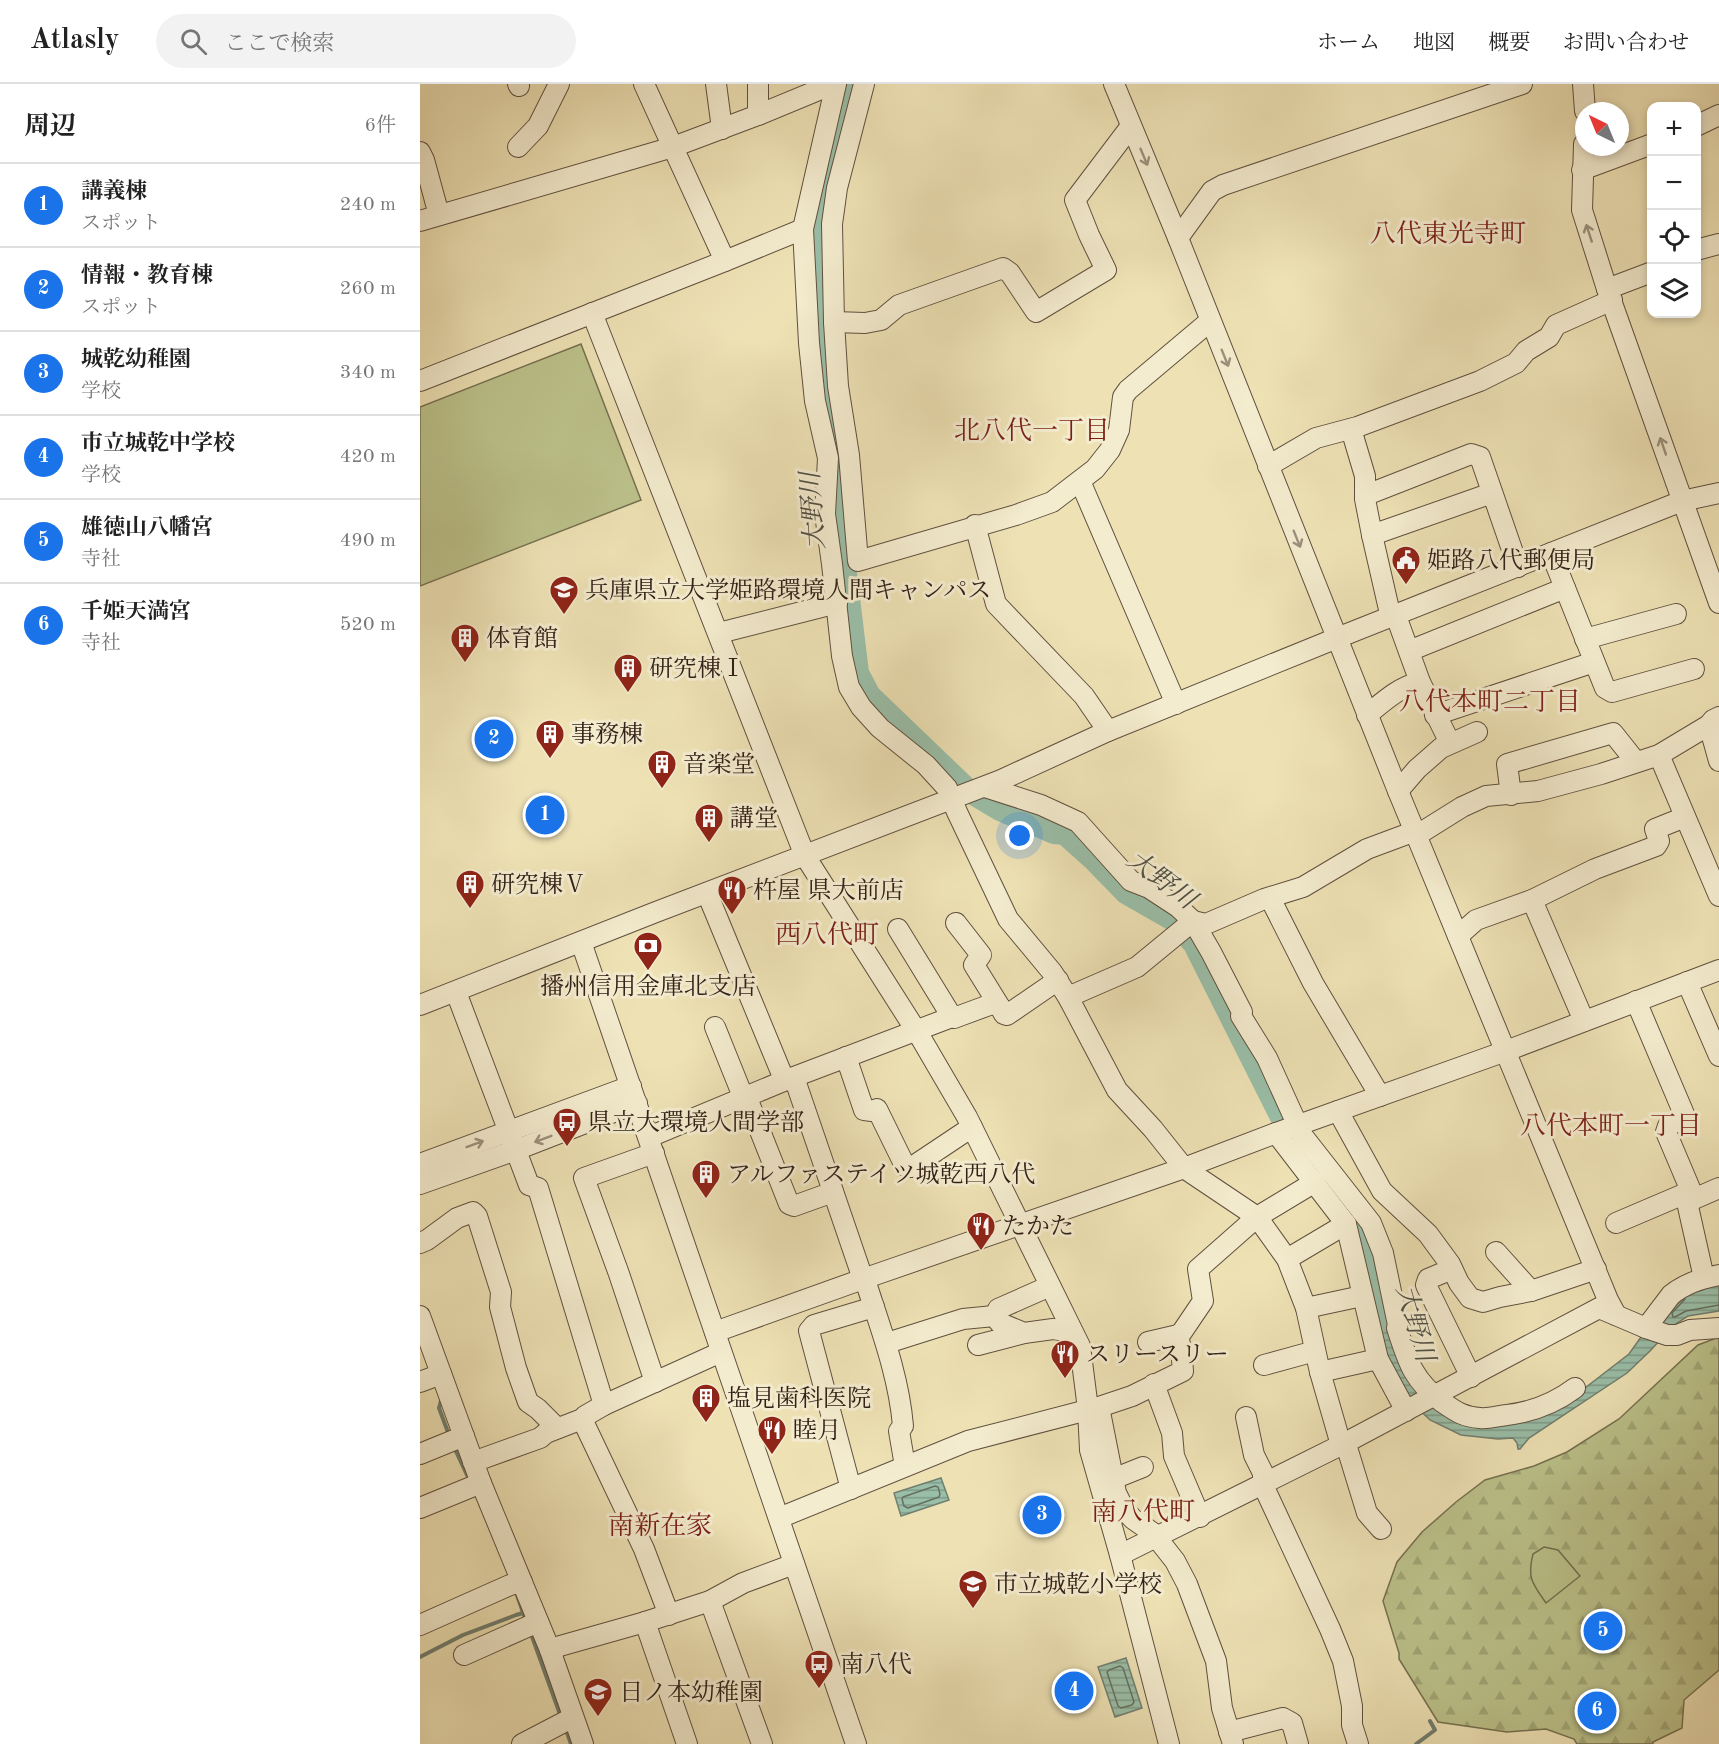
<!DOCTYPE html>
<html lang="ja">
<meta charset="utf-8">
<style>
body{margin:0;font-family:"Old Standard TT","Noto Serif JP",serif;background:#f2f2f2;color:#222}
.controls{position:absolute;right:18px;top:18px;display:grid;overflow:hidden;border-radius:12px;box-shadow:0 3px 9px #0003}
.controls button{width:54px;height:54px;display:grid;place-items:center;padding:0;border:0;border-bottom:2px solid #e0e0e0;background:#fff;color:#222;font:30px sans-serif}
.compass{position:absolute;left:1155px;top:18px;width:54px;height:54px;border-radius:50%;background:#fff;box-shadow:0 3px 9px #0003;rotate:317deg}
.you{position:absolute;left:600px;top:752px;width:21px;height:21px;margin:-15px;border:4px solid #fff;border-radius:50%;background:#1a73e8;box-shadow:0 0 0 9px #1a73e833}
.badge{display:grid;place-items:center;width:39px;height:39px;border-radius:50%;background:#1a73e8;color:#fff;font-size:20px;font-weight:700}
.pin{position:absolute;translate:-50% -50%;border:3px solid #fff;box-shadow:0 2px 6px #0006}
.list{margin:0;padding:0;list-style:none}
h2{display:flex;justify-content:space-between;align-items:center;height:78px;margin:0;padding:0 24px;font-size:26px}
h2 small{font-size:20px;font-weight:400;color:#767676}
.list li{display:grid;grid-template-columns:39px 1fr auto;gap:18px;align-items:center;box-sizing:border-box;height:84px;padding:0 24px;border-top:2px solid #e0e0e0}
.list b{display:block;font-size:22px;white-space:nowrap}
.list p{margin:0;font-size:20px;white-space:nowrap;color:#767676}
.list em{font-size:20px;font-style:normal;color:#767676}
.icon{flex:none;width:33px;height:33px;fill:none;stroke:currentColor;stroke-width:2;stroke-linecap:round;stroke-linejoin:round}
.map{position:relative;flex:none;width:1299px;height:1660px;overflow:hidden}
header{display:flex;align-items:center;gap:36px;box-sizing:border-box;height:84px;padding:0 30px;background:#fff;border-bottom:2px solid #e0e0e0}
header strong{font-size:28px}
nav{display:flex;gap:33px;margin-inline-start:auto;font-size:21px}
.search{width:420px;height:54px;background:#f2f2f2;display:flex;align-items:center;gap:15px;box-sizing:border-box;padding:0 21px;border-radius:33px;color:#767676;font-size:22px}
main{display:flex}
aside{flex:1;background:#fff}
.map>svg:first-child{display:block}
.forest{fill:url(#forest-firs);stroke:#767152;stroke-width:1.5}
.green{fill:#bcc28b;stroke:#767152;stroke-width:1.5}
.water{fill:url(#water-rules);stroke:#707f6f;stroke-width:1.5}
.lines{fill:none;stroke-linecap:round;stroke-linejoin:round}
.shore{stroke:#667060;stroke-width:1.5}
.stream{stroke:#707f6f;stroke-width:4}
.river{stroke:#9abfa9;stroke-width:24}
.minor-casing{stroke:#60503f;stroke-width:22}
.minor{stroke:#f4eccf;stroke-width:20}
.oneway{stroke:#9c907d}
.labels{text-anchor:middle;stroke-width:6;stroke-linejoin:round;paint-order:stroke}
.poi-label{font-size:24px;fill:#312018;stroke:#f4eccf;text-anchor:start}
.neighbourhood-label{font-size:26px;fill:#7a1f14;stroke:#f4eccf}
.water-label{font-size:26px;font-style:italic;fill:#505044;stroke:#f4eccf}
</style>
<header>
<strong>Atlasly</strong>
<div class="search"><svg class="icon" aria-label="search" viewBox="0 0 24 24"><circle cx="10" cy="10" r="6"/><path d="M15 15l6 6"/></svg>ここで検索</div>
<nav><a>ホーム</a><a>地図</a><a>概要</a><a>お問い合わせ</a></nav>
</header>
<main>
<aside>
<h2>周辺<small>6件</small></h2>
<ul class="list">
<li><span class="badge">1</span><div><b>講義棟</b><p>スポット</p></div><em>240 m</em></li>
<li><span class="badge">2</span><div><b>情報・教育棟</b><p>スポット</p></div><em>260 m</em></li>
<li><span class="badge">3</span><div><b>城乾幼稚園</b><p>学校</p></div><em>340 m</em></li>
<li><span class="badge">4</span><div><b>市立城乾中学校</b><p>学校</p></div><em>420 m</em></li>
<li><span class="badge">5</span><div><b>雄徳山八幡宮</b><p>寺社</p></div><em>490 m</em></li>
<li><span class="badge">6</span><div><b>千姫天満宮</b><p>寺社</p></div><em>520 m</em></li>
</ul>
</aside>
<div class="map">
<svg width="1299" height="1660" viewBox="0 0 1299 1660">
<defs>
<pattern id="forest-firs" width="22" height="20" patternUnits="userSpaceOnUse" patternTransform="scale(1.5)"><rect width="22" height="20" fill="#bcc28b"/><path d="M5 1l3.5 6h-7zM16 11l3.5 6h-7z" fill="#a2a677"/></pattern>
<pattern id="water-rules" width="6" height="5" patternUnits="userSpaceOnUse" patternTransform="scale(1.5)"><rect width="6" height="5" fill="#9abfa9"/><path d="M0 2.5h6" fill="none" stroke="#7e9b89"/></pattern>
</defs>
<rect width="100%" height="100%" fill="#eee2b5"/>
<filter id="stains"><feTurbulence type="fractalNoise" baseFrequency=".00333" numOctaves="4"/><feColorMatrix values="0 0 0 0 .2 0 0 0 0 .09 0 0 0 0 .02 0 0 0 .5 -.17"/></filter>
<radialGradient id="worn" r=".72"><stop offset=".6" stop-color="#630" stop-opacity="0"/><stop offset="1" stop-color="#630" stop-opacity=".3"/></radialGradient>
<polygon class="forest" points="1299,1253 1299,1586 1264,1616 1262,1644 1233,1658 1233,1660 1157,1660 1154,1655 1126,1645 1087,1648 1018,1638 979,1575 979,1569 963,1517 977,1478 1002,1448 1036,1418 1065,1396 1114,1382 1147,1368 1199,1335 1278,1261"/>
<g class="green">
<polygon points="161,260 221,416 0,502 0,323"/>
<path d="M1124,1463L1138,1466L1160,1492L1126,1519C1112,1499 1107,1494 1113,1470Z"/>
</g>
<g class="water">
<polygon points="1299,1197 1299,1227 1268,1232 1253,1242 1230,1267 1207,1289 1109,1354 1100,1365 1098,1365 1097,1359 1093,1354 1078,1355 1041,1351 1010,1336 984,1311 965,1270 950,1207 960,1199 1023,1329 1148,1317 1209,1270 1221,1253 1263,1208"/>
<polygon points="521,1394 529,1416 481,1432 474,1409"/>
<polygon points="706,1574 722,1624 695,1633 678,1583"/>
</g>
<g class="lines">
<g class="shore">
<polyline points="1265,1215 1252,1229 1253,1233 1255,1233 1266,1227 1299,1221"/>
<polygon points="515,1402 518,1403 520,1410 519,1413 488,1424 484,1422 482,1415 483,1413"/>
<polygon points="700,1582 703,1584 714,1618 712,1621 701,1624 698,1622 687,1588 689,1586"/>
</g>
<g class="stream">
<polyline points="22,1313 19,1324 29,1351"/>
<polyline points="34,1363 47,1391 52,1395"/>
<polyline points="96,1508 106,1537"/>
<polyline points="110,1547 141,1633"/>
<polyline points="0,1573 43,1551 96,1531 103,1529"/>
<polyline points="145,1643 151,1660"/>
<polyline points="996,1660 1015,1646 1010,1637"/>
</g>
<polyline class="river" points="430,0 418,41 402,113 400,258 418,375 424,481 437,589 449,612 545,704 580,725 634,748 645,749 673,774 706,808 755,836 775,860 870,1049 903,1096 936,1134 946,1156 962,1236"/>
<g class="minor-casing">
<g id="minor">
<polyline points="98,0 99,2"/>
<polyline points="224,0 305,177"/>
<polyline points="296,0 302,45"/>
<polyline points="338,0 338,31"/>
<polyline points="416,0 383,145 389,259 395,317 408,374 405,430 412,480 422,572 429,603 441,623 460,644 506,681 527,704 537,728 588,835 632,888 648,913 697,1006 733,1045 764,1084 837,1133 867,1175 886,1224 900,1288 919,1354 928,1367 947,1429 961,1445"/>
<polyline points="444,0 417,104 412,140 414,238 418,302 429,371 438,477 596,431 632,418 675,385 690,366 699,346 703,313 708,306 790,237"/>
<polyline points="694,0 758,154 978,707 1188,1216 1196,1231"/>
<polyline points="1163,0 1165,27"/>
<polyline points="1276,42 1299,31"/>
<polyline points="1164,60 1162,126 1187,205 1299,519"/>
<polyline points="98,63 118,42 139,0"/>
<polyline points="0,68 4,76 19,131"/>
<polyline points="1162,86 1232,60"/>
<polyline points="0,137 253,63 338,31 413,0"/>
<polyline points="758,154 792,107 803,101 1102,0"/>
<polyline points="1276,166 1299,160"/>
<polyline points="1187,205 1232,188"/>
<polyline points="172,229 385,772 502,956 547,1033 660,1262 668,1325 670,1366 700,1471 749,1660"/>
<polyline points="414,238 445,239 461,236 479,221 583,184 590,189 616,228 686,186 669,151 655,116 711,42"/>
<polyline points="0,297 305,177 383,145"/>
<polyline points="931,345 945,392 945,415 952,451 971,534"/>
<polyline points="848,382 896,354 937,343 1060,297 1096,279 1106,267 1129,253 1136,241 1192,216"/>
<polyline points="660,397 756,620"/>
<polyline points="945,409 954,408 1051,370 1060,373 1098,483"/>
<polyline points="555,441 576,520 664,612 688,647"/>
<polyline points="952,451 1072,409"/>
<polyline points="1131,469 1185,604 1192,608 1274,585"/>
<polyline points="976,532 1000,598 1030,659"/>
<polyline points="299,549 417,519"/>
<polyline points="1165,555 1256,530"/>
<polyline points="989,567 1145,504"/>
<path d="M947,631C964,617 979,603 1000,598"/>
<polyline points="1015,631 1174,578"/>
<polyline points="1289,641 1299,677"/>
<polyline points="1239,671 1299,812"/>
<path d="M565,703L621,721L658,738L711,797L729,804L758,823L773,837L791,868L822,928L821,932L847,974L882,1051L951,1139L963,1169L978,1241L977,1244C988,1278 993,1296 1022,1318C1035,1327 1043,1333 1060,1334C1068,1335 1078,1332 1087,1331C1112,1328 1135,1319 1155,1304"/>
<polyline points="978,707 997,685 1021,664 1057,648"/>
<polyline points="1091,711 1087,680 1193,649 1216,678"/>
<polyline points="287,809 361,988 366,996"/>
<polyline points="850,814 893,899 960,1012"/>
<polyline points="1112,816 1164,937"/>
<polyline points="536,839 561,871 554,881 580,923"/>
<polyline points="478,845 532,933"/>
<polyline points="1038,852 1056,836 1112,816 1175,785 1236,762 1239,757 1235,745 1265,733"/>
<polyline points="161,858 436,1660"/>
<polyline points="1267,898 1299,972"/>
<polyline points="36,908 109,1101 118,1104 184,1321"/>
<polyline points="648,913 717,883 773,837 786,840 844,815 883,803 947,765 990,749 1002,748 1042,723 1066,712 1118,707 1181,690 1239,671 1289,641 1293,636 1299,633"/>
<polyline points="1216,917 1264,1030 1261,1035 1248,1042 1246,1048 1271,1107 1267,1118 1284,1194"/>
<polyline points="0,921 236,828 581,696 688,647 917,554 1262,417 1299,409"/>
<polyline points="295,943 324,1015"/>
<polyline points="426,973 444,1026 452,1027 457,1025 485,1082 492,1083 552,1043"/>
<path d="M371,995L377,1002L443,1195L447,1202C462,1248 479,1294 483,1342L479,1347L485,1382"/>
<polyline points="327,1014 369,1120 374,1122 413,1108"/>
<polyline points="918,1027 962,1107 1008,1150 1030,1180 1039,1199 1050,1214 1063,1218 1080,1213 1111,1207 1176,1185"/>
<polyline points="856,1049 926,1140 958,1275 986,1327"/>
<polyline points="229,1053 366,996 532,933 534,934 572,920 580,923 584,930 587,931 638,896"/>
<polyline points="234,1069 164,1094 199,1190 235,1298"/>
<polyline points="0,1080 211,1002"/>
<polyline points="0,1100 96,1066 217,1019"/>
<polyline points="1267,1118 1299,1104"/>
<polyline points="1196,1139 1271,1107"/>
<polyline points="0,1159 7,1156 37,1134 53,1128 57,1132 81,1208 80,1223 96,1284 108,1318 118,1325 137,1344"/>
<polyline points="1076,1168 1111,1207"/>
<polyline points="867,1175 926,1140"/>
<polyline points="1032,1185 1008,1195 1006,1201 1051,1293"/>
<polyline points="886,1224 942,1212"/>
<polyline points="578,1225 630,1202"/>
<polyline points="0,1232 61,1399 130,1566 163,1660"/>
<path d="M1226,1244L1251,1211C1264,1200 1282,1194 1299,1191"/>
<polyline points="295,1248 443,1195 764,1084 856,1049 1086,967 1299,886"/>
<polyline points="728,1258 758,1251 762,1248 783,1217 778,1185 837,1133 895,1098"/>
<polyline points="467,1259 543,1235 574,1232 580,1239 604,1249 633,1245 652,1248"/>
<polyline points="558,1261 604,1249"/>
<polyline points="844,1281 895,1267"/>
<polyline points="900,1288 958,1275"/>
<polyline points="0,1298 21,1290"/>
<polyline points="734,1300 752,1349 754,1372 780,1433"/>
<polyline points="679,1323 696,1409 704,1425 713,1435 733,1449 755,1477 767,1500 796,1577 802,1624 813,1660"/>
<polyline points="826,1333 834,1371 843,1389 843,1401 910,1545 923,1577 932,1622 932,1641 938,1660"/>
<polyline points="162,1335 224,1465 249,1531"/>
<polyline points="0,1370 44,1352"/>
<polyline points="53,1378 120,1354 126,1349 162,1335 165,1332 184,1321 301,1268"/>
<polyline points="683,1399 723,1383"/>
<polyline points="431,1405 389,1247 394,1241 454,1223"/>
<polyline points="0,1424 61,1399"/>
<polyline points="359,1434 548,1357 679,1323 712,1312 763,1287 761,1265 758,1251"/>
<polyline points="700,1471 923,1360 1179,1224 1226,1244 1247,1251 1257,1251 1270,1246 1299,1244"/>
<polyline points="290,1517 342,1660"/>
<polyline points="225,1538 267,1660"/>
<polyline points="0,1541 90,1501 102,1498"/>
<polyline points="130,1566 140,1562 225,1538 290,1517 323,1499 374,1480"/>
<polyline points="44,1571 118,1538"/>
<polyline points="809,1648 863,1634 872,1639 878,1660"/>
<polyline points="102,1660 148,1636 154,1636"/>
</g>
</g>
<use href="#minor" class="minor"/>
</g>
<defs><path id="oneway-shaft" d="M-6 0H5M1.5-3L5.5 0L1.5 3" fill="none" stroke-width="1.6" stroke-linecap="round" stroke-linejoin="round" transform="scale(1.5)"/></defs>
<g class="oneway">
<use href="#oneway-shaft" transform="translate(724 73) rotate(67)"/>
<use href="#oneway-shaft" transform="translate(1169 149) rotate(-108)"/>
<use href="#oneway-shaft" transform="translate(805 274) rotate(68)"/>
<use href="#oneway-shaft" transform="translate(1243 362) rotate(-109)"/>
<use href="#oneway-shaft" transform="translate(877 455) rotate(68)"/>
<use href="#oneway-shaft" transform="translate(123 1055) rotate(159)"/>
<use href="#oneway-shaft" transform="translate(55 1060) rotate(-20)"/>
</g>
<defs>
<g id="civic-pin" transform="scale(1.5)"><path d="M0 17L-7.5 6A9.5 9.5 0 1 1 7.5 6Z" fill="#8f2418" stroke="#f4eccf"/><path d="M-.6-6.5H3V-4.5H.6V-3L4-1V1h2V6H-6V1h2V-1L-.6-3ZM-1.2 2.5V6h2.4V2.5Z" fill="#fff"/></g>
<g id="university-pin" transform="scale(1.5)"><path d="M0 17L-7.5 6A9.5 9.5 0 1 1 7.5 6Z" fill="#8f2418" stroke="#f4eccf"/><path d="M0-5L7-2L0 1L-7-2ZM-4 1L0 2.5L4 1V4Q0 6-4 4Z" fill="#fff"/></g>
<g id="building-pin" transform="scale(1.5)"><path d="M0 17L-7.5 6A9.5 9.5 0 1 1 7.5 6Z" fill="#8f2418" stroke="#f4eccf"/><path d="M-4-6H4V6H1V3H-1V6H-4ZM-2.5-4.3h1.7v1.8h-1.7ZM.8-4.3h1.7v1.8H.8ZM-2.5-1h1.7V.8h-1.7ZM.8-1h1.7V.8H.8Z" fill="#fff"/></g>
<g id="restaurant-pin" transform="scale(1.5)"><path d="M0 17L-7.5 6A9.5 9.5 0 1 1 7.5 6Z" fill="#8f2418" stroke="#f4eccf"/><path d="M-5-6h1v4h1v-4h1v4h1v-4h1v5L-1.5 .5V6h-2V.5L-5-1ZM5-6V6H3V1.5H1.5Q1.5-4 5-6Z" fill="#fff"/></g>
<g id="bank-pin" transform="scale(1.5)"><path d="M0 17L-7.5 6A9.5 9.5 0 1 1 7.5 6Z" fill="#8f2418" stroke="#f4eccf"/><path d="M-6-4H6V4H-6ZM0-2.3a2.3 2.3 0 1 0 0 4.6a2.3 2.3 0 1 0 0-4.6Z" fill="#fff"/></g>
<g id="bus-pin" transform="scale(1.5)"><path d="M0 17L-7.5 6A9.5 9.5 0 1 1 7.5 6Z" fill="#8f2418" stroke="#f4eccf"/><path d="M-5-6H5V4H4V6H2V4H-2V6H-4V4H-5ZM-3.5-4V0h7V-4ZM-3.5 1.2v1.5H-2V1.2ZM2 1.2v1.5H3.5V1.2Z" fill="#fff"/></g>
<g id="school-pin" transform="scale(1.5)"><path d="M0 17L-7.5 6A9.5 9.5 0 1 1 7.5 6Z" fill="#8f2418" stroke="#f4eccf"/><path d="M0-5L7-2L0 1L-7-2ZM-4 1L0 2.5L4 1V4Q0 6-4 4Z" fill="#fff"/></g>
</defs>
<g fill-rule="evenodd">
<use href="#civic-pin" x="986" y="476"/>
<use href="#university-pin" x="144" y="506"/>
<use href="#building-pin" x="45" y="554"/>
<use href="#building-pin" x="208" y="584"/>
<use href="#building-pin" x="130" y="650"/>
<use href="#building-pin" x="242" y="680"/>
<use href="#building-pin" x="289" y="734"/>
<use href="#building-pin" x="50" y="800"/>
<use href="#restaurant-pin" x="312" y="806"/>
<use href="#bank-pin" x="228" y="862"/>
<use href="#bus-pin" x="147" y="1038"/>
<use href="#building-pin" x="286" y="1090"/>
<use href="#restaurant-pin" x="561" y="1142"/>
<use href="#restaurant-pin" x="645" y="1270"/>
<use href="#building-pin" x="286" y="1314"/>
<use href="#restaurant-pin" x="352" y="1346"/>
<use href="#school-pin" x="553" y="1500"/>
<use href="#bus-pin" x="399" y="1580"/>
<use href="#school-pin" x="178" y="1608"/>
</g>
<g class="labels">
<g class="poi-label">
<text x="1007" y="484">姫路八代郵便局</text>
<text x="165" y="514">兵庫県立大学姫路環境人間キャンパス</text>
<text x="66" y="562">体育館</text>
<text x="229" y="592">研究棟Ⅰ</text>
<text x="151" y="658">事務棟</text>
<text x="263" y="688">音楽堂</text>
<text x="310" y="742">講堂</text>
<text x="71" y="808">研究棟Ⅴ</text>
<text x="333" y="814">杵屋 県大前店</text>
<text x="228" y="910" text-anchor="middle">播州信用金庫北支店</text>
<text x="168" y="1046">県立大環境人間学部</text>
<text x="307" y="1098">アルファステイツ城乾西八代</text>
<text x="582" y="1150">たかた</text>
<text x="666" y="1278">スリースリー</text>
<text x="307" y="1322">塩見歯科医院</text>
<text x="373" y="1354">睦月</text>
<text x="574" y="1508">市立城乾小学校</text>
<text x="420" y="1588">南八代</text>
<text x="199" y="1616">日ノ本幼稚園</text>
</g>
<g class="neighbourhood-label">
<text x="1028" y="158">八代東光寺町</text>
<text x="612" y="355">北八代一丁目</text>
<text x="1070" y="626">八代本町二丁目</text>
<text x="407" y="859">西八代町</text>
<text x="1191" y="1050">八代本町一丁目</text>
<text x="723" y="1436">南八代町</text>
<text x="240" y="1450">南新在家</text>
</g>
<g class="water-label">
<text transform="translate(392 427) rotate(-94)" y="9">大野川</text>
<text transform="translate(742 795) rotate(37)" y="9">大野川</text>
<text transform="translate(996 1239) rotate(74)" y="9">大野川</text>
</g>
</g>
<rect width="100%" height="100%" filter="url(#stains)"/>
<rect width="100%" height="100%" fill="url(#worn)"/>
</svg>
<div class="controls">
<button>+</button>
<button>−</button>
<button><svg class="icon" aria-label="locate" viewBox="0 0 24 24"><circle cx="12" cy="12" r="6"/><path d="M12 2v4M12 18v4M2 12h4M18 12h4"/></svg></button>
<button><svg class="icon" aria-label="layers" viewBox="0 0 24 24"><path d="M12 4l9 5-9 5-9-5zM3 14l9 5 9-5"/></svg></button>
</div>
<svg class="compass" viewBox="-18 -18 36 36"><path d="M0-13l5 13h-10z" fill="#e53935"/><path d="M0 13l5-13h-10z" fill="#767676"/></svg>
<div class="you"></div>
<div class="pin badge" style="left:125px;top:731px">1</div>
<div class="pin badge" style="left:74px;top:655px">2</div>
<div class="pin badge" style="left:622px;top:1431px">3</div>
<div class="pin badge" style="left:654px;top:1607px">4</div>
<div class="pin badge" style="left:1183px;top:1547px">5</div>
<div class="pin badge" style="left:1177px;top:1627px">6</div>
</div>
</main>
